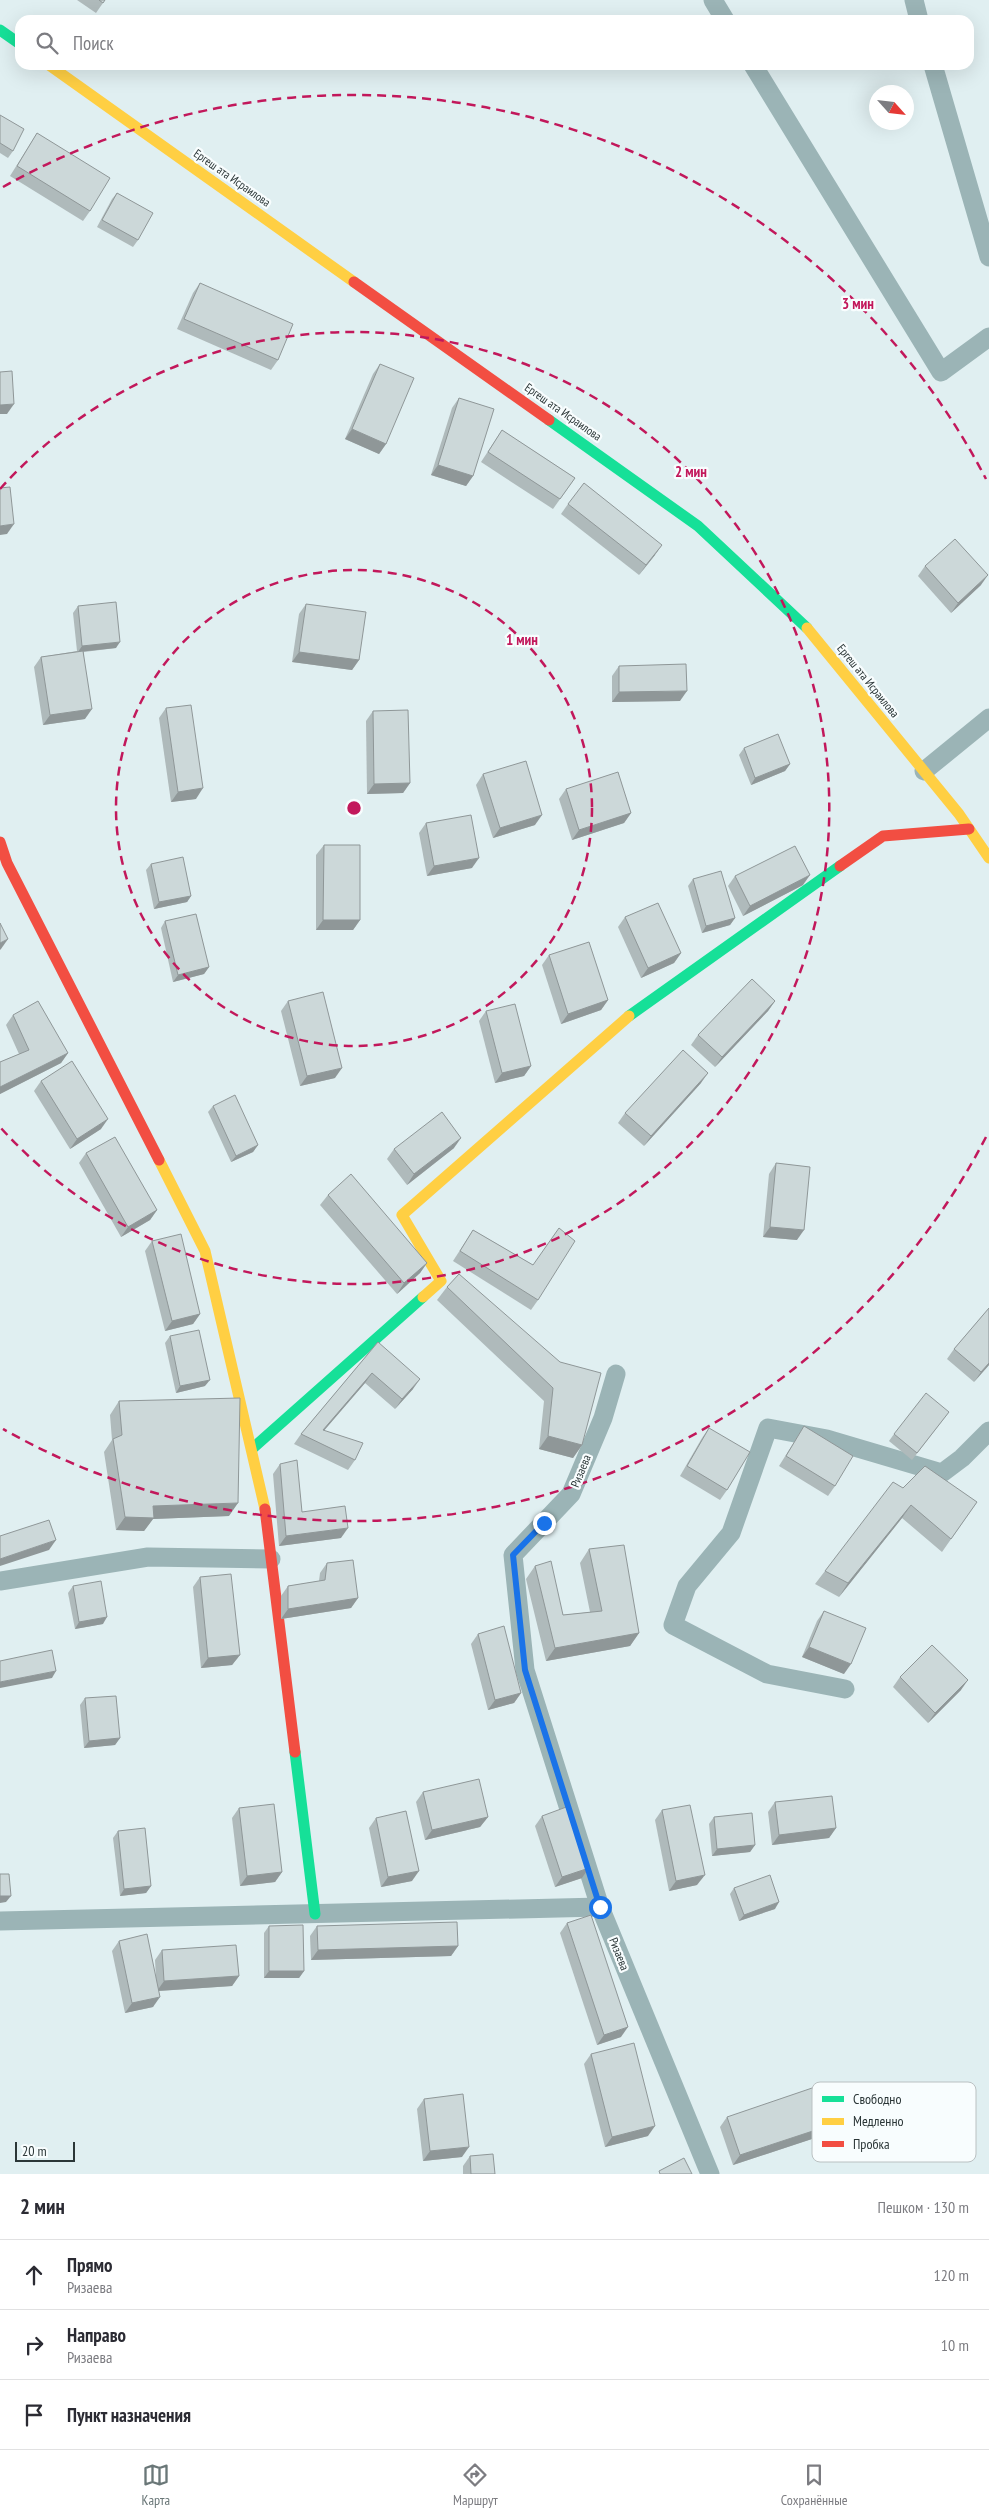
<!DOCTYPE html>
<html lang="ru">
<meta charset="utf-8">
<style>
body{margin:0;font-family:"PT Sans Narrow",sans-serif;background:#f2f2f3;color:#2b2b33}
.compass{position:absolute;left:869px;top:85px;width:45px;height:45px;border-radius:50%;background:#fff;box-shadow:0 5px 20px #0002;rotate:117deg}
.scale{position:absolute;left:15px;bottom:12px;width:60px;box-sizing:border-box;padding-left:5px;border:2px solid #2b3637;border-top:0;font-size:14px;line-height:18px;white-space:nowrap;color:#2b3637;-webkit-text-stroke:4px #f8fdfe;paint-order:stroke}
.stop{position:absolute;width:15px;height:15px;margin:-11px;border:4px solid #1a73e8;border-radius:50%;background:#fff}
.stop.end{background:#1a73e8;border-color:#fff;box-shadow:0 1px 5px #0008}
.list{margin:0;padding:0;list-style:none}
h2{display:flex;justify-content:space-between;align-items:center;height:65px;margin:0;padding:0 20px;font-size:21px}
h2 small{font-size:16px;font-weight:400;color:#7c7c81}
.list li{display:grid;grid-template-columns:32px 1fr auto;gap:15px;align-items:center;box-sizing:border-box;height:70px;padding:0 20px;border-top:1px solid #e1e1e2}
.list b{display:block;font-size:19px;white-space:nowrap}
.list p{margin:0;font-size:16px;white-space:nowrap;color:#7c7c81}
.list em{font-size:16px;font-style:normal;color:#7c7c81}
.icon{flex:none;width:28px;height:28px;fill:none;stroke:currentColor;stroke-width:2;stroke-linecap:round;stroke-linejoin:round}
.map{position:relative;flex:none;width:989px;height:2174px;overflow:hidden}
.search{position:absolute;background:#fff;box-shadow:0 5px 20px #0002;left:15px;right:15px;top:15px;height:55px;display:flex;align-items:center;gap:12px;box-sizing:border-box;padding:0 18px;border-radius:15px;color:#7c7c81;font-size:19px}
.sheet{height:275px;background:#fff}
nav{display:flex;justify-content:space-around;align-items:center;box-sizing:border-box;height:70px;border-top:1px solid #e1e1e2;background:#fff;font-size:14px;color:#7c7c81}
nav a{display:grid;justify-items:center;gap:2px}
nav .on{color:#6a7778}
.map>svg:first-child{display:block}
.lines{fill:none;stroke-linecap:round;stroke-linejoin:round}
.street{stroke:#9bb4b6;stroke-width:19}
.fast{stroke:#16e098;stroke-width:11}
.slow{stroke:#ffcf43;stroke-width:11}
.jam{stroke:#f24e42;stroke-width:11}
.wall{fill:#afbabb}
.shaded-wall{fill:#8f9798}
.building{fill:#ccd8d9;stroke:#8f9798}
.route{stroke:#1a73e8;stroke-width:6}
.ring{fill:none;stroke:#c2185b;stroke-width:2.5;stroke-dasharray:9 6}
.labels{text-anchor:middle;stroke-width:4.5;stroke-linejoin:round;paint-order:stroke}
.street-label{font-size:12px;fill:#2b3637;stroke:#f8fdfe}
.key{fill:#f8fdfe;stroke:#bac1c2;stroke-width:1}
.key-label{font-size:14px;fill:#2b3637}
.centre{fill:#c2185b;stroke:#f8fdfe;stroke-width:2.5}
.ring-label{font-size:15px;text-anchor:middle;font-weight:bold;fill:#c2185b;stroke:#f8fdfe;stroke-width:4.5;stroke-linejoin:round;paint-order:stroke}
</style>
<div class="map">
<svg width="989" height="2174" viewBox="0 0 989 2174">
<rect width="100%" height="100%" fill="#e0eff1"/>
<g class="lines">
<g class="street">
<polyline points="713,0 725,20"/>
<polyline points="914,0 919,20"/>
<polyline points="753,65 941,372 989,337"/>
<polyline points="933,65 989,257"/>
<polyline points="924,771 989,718"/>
<polyline points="616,1374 603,1418 571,1494 513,1555 525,1670 600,1907 710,2174"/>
<polyline points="0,1581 148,1557 271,1559"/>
<polyline points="845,1689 767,1674 673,1625 687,1586 731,1533 768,1428 827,1439 942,1473 962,1458 989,1431"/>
<polyline points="0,1921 600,1907"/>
</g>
<g class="fast">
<polyline points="0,30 20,44"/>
<polyline points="549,420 698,526 807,628"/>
<polyline points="629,1016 840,866"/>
<polyline points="252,1449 423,1297"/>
<polyline points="295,1752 315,1914"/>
</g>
<g class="slow">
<polyline points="49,65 354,282"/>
<polyline points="807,628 959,814 989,858"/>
<polyline points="159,1160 205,1251 265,1509"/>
<polyline points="423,1297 441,1281 402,1215 629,1016"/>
</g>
<g class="jam">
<polyline points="354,282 549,420"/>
<polyline points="0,842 7,863 159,1160"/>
<polyline points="840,866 883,836 969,829"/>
<polyline points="265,1509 295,1752"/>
</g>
</g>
<g class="wall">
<polygon points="77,0 105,0 96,13"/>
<polygon points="0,115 13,151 8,158 0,153"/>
<polygon points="37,133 90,211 83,221 10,176"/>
<polygon points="117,193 138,240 133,247 97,227 112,199"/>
<polygon points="200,283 278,360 271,370 177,329 193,293"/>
<polygon points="380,364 386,444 379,454 345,439 373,374"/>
<polygon points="459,398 473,476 466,486 431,475 452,408"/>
<polygon points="502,430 575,478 553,509 481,462"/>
<polygon points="568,504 655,555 639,575 561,514"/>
<polygon points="925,566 981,585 951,613 918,576"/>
<polygon points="306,604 359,660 352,670 292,662 299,614"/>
<polygon points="78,606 116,648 84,652 85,719 43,725 34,667 41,657 77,651 73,613"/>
<polygon points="619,666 680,701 612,702 612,676"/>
<polygon points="166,708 196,799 171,802 159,718"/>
<polygon points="373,711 410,783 403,793 367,794 366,721"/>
<polygon points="744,748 790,764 785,771 751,785 739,755"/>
<polygon points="483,774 535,825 493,838 476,785"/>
<polygon points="566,789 631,813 624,823 572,840 559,799"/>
<polygon points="426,823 472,868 427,876 419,833"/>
<polygon points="324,845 360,920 353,930 316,930 316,855"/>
<polygon points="151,864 191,896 187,902 154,909 146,870"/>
<polygon points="735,876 803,885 743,916 728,886"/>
<polygon points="693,879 735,918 730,925 702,933 688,886"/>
<polygon points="625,917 681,953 674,963 641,978 618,927"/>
<polygon points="165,921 209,967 204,974 173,982 161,928"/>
<polygon points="549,955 608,1000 601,1010 561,1024 542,965"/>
<polygon points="288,1001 335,1078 300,1086 281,1011"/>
<polygon points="775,1001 768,1011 715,1067 691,1045 698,1035"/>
<polygon points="486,1011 531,1066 524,1076 495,1083 479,1021"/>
<polygon points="13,1015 68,1053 61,1063 0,1094 0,1062 19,1054 6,1025"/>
<polygon points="41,1081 101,1129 70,1149 34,1091"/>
<polygon points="701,1083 644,1146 618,1123 625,1113"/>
<polygon points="213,1106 258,1145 253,1152 231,1162 208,1112"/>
<polygon points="454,1148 407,1185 387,1159 394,1149"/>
<polygon points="86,1153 157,1210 150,1220 121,1237 79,1163"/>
<polygon points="776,1163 797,1240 763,1237 769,1174"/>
<polygon points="328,1195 427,1263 420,1273 397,1294 320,1205"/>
<polygon points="473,1230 533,1265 538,1300 531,1310 453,1261"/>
<polygon points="152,1241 200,1314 193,1324 165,1331 145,1251"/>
<polygon points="447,1287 560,1362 582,1445 573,1458 539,1449 544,1401 437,1300"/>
<polygon points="989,1308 989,1365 974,1382 947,1359 954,1349"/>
<polygon points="170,1336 205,1386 176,1393 165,1343"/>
<polygon points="378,1342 413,1389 395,1409 365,1383 324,1430 355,1460 348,1470 294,1444 301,1434"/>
<polygon points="119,1401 229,1516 153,1519 144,1531 116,1530 104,1452 112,1440 110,1415"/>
<polygon points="949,1412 912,1460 889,1441 894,1434"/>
<polygon points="804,1426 835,1486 828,1496 779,1466"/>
<polygon points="709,1428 727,1490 720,1500 680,1476 702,1438"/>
<polygon points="280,1464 302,1512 341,1538 279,1546 273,1474"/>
<polygon points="903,1488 977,1502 942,1552 902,1518 839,1597 815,1584 825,1571"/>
<polygon points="589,1549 639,1633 630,1646 546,1661 526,1579 535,1566 563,1615 590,1612 580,1563"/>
<polygon points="327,1563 358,1598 351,1608 281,1619 281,1596 288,1586 319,1581 320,1573"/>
<polygon points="200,1577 240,1655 232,1665 201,1668 193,1587"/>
<polygon points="73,1586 103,1624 75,1629 68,1593"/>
<polygon points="824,1611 844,1674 802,1657 817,1621"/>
<polygon points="478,1634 521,1693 514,1703 488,1710 471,1644"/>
<polygon points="900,1677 961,1690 928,1723 893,1687"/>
<polygon points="85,1698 120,1738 115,1745 84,1748 80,1705"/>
<polygon points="423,1792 488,1817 480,1827 425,1840 416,1802"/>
<polygon points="775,1802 836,1828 829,1838 772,1845 768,1812"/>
<polygon points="239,1808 282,1872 275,1882 240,1886 232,1818"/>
<polygon points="662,1810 697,1885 669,1891 655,1820"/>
<polygon points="542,1816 589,1868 582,1878 555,1887 535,1826"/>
<polygon points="714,1817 755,1845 750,1852 712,1856 709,1824"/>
<polygon points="376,1818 412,1881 381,1887 369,1828"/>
<polygon points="118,1831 151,1886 146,1893 120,1896 113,1838"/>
<polygon points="734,1888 775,1909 739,1921 730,1894"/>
<polygon points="567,1923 621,2037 597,2045 560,1933"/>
<polygon points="269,1926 304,1971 299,1978 264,1978 264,1933"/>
<polygon points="317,1926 458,1946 451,1956 311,1960 310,1936"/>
<polygon points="119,1941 156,1978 155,1960 162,1950 239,1976 232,1986 159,1991 153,2007 125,2013 112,1951"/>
<polygon points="591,2054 648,2136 605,2147 584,2064"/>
<polygon points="424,2099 462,2157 423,2161 417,2109"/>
<polygon points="727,2117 831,2125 824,2135 733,2165 720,2127"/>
<polygon points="470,2156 495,2174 463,2174 463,2166"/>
</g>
<g class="shaded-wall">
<polygon points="14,404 7,414 0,414 0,405"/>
<polygon points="352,429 386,444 379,454 345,439"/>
<polygon points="438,465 473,476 466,486 431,475"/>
<polygon points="14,524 7,534 0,535 0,526"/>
<polygon points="662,545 655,555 639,575 646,565"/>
<polygon points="988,575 981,585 951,613 958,603"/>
<polygon points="120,642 116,648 78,652 82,646"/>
<polygon points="299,652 359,660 352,670 292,662"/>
<polygon points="687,691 680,701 612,702 619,692"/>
<polygon points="92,709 85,719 43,725 50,715"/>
<polygon points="790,764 785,771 751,785 755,778"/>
<polygon points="410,783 403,793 367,794 374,784"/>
<polygon points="203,788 196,799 171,802 178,792"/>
<polygon points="631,813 624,823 572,840 579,830"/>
<polygon points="542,815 535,825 493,838 500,828"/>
<polygon points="479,858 472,868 427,876 434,866"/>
<polygon points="810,875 803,885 743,916 750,906"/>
<polygon points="191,896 187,902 154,909 159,902"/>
<polygon points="735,918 730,925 702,933 706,926"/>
<polygon points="323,920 360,920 353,930 316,930"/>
<polygon points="8,939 1,949 0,950 0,943"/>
<polygon points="681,953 674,963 641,978 648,968"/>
<polygon points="209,967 204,974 173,982 178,975"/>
<polygon points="608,1000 601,1010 561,1024 568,1014"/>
<polygon points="775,1001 768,1011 715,1067 722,1057"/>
<polygon points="68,1053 61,1063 0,1094 0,1087"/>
<polygon points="531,1066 524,1076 495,1083 502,1073"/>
<polygon points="342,1068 335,1078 300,1086 307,1076"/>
<polygon points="708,1073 701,1083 644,1146 651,1136"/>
<polygon points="108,1119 101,1129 70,1149 77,1139"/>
<polygon points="461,1138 454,1148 407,1185 414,1174"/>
<polygon points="258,1145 253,1152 231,1162 236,1156"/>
<polygon points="157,1210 150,1220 121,1237 128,1227"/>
<polygon points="770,1227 804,1230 797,1240 763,1237"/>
<polygon points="427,1263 420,1273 397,1294 404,1283"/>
<polygon points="200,1314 193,1324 165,1331 172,1321"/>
<polygon points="989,1363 989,1365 974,1382 981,1372"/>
<polygon points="372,1373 365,1383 316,1440 323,1430"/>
<polygon points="420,1379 413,1389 395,1409 402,1399"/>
<polygon points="210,1380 205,1386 176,1393 180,1386"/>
<polygon points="548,1436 582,1445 573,1458 539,1449"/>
<polygon points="238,1503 229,1516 153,1519 144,1531 116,1530 125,1517 153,1506"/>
<polygon points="911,1505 902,1518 839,1597 848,1583"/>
<polygon points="348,1528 341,1538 279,1546 286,1536"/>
<polygon points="56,1540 49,1550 0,1566 0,1559"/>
<polygon points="358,1598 351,1608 281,1619 288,1609"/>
<polygon points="107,1617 103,1624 75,1629 79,1622"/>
<polygon points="639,1633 630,1646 546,1661 555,1648"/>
<polygon points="809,1647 851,1664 844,1674 802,1657"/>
<polygon points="240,1655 232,1665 201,1668 208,1658"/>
<polygon points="56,1671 52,1678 0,1688 0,1682"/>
<polygon points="968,1680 961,1690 928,1723 935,1713"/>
<polygon points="521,1693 514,1703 488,1710 495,1700"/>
<polygon points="120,1738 115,1745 84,1748 89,1741"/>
<polygon points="488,1817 480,1827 425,1840 432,1830"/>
<polygon points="836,1828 829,1838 772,1845 779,1835"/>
<polygon points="755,1845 750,1852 712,1856 717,1849"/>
<polygon points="589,1868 582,1878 555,1887 562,1877"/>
<polygon points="419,1871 412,1881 381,1887 388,1877"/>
<polygon points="282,1872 275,1882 240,1886 247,1876"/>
<polygon points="705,1875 697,1885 669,1891 676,1881"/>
<polygon points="151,1886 146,1893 120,1896 124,1889"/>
<polygon points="0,1896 11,1896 6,1902 0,1903"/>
<polygon points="779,1902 775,1909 739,1921 744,1915"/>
<polygon points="458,1946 451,1956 311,1960 318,1950"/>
<polygon points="269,1971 304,1971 299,1978 264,1978"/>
<polygon points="239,1976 232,1986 157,1991 164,1981"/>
<polygon points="160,1997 153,2007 125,2013 132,2003"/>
<polygon points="628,2027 621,2037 597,2045 604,2035"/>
<polygon points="831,2125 824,2135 733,2165 740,2155"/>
<polygon points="655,2126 648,2136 605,2147 612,2137"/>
<polygon points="469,2147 462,2157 423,2161 430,2151"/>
</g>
<g class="building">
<polygon points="99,0 105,0 103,3"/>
<polygon points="0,115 24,129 13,151 0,143"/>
<polygon points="37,133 110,178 90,211 17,166"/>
<polygon points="117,193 153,213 138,240 102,220"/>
<polygon points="200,283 293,324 278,360 184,319"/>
<polygon points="380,364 414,378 386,444 352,429"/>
<polygon points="12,371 14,404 0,405 0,372"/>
<polygon points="459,398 494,409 473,476 438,465"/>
<polygon points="502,430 575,478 560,499 488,452"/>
<polygon points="584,483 662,545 646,565 568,504"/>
<polygon points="10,487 14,524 0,526 0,488"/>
<polygon points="955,539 988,575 958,603 925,566"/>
<polygon points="116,602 120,642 82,646 78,606"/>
<polygon points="306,604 366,612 359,660 299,652"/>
<polygon points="83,651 92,709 50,715 41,657"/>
<polygon points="686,664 687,691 619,692 619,666"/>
<polygon points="191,705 203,788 178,792 166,708"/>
<polygon points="408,710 410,783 374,784 373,711"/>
<polygon points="778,734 790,764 755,778 744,748"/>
<polygon points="526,761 542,815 500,828 483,774"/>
<polygon points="618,772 631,813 579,830 566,789"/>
<polygon points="471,815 479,858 434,866 426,823"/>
<polygon points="324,845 360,845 360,920 323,920"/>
<polygon points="795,846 810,875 750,906 735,876"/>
<polygon points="183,857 191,896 159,902 151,864"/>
<polygon points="721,871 735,918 706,926 693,879"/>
<polygon points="658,903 681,953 648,968 625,917"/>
<polygon points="196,914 209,967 178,975 165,921"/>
<polygon points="0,923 8,939 0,943"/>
<polygon points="589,942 608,1000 568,1014 549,955"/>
<polygon points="752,979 775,1001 722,1057 698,1035"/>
<polygon points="323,992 342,1068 307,1076 288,1001"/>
<polygon points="38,1001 68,1053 0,1087 0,1062 29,1050 13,1015"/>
<polygon points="515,1004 531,1066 502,1073 486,1011"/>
<polygon points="683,1050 708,1073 651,1136 625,1113"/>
<polygon points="72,1061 108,1119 77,1139 41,1081"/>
<polygon points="235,1095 258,1145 236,1156 213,1106"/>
<polygon points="442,1112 461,1138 414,1174 394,1149"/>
<polygon points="115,1137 157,1210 128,1227 86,1153"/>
<polygon points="776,1163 810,1167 804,1230 770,1227"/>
<polygon points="351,1174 427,1263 404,1283 328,1195"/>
<polygon points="559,1228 575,1241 538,1300 460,1251 473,1230 533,1265"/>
<polygon points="181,1234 200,1314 172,1321 152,1241"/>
<polygon points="459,1274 560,1362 601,1373 582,1445 548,1436 553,1388 447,1287"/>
<polygon points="989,1308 989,1363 981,1372 954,1349"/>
<polygon points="199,1330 210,1380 180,1386 170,1336"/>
<polygon points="378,1342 420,1379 402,1399 372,1373 323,1430 363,1443 355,1460 301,1434"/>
<polygon points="926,1393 949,1412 917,1453 894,1434"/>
<polygon points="240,1398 238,1503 153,1506 154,1518 125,1517 113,1439 122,1435 119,1401"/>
<polygon points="804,1426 853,1456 835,1486 786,1456"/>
<polygon points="709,1428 750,1452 727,1490 687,1466"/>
<polygon points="297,1460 302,1512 345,1506 348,1528 286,1536 280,1464"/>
<polygon points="925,1466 977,1502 951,1539 911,1505 848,1583 825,1571 893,1482 903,1488"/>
<polygon points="49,1520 56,1540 0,1559 0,1536"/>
<polygon points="624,1545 639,1633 555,1648 535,1566 551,1561 563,1615 602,1611 589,1549"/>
<polygon points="353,1560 358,1598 288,1609 288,1586 325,1580 327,1563"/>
<polygon points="231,1574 240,1655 208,1658 200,1577"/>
<polygon points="101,1581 107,1617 79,1622 73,1586"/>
<polygon points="824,1611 866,1628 851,1664 809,1647"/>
<polygon points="504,1626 521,1693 495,1700 478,1634"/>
<polygon points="932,1645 968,1680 935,1713 900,1677"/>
<polygon points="52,1650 56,1671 0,1682 0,1661"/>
<polygon points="116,1696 120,1738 89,1741 85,1698"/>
<polygon points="479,1779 488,1817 432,1830 423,1792"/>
<polygon points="832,1796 836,1828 779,1835 775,1802"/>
<polygon points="274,1804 282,1872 247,1876 239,1808"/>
<polygon points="690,1805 705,1875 676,1881 662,1810"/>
<polygon points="569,1806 589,1868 562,1877 542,1816"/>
<polygon points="406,1811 419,1871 388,1877 376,1818"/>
<polygon points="752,1813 755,1845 717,1849 714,1817"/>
<polygon points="145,1828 151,1886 124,1889 118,1831"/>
<polygon points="0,1874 9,1874 11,1896 0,1896"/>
<polygon points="770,1875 779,1902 744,1915 734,1888"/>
<polygon points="591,1915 628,2027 604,2035 567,1923"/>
<polygon points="457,1922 458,1946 318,1950 317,1926"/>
<polygon points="303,1925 304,1971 269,1971 269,1926"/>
<polygon points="147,1934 160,1997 132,2003 119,1941"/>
<polygon points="236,1945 239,1976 164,1981 162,1950"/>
<polygon points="634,2043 655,2126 612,2137 591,2054"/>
<polygon points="818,2086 831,2125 740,2155 727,2117"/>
<polygon points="463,2094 469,2147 430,2151 424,2099"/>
<polygon points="493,2154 495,2174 471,2174 470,2156"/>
<polygon points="684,2158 692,2174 660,2174 659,2171"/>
</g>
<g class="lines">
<polyline class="route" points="544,1523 513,1555 525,1670 600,1907"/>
</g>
<g class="ring">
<circle cx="354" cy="808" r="238"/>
<path d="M0 489A476 476 0 1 1 0 1127"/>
<path d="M986 1137A713 713 0 0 1 3 1429M3 187A713 713 0 0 1 986 479"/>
</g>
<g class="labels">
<g class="street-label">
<text transform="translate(232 178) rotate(35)" y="4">Ергеш ата Исраилова</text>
<text transform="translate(563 412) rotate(35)" y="4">Ергеш ата Исраилова</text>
<text transform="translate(868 681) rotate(51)" y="4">Ергеш ата Исраилова</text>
<text transform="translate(581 1471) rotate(-68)" y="4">Ризаева</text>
<text transform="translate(619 1954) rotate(68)" y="4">Ризаева</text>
</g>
</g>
<rect x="812" y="2082" width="164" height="80" rx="8" class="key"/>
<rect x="822" y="2096" width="22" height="6" fill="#16e098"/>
<rect x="822" y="2118" width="22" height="7" fill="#ffcf43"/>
<rect x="822" y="2141" width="22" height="6" fill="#f24e42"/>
<g class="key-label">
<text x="853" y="2104">Свободно</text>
<text x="853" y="2126">Медленно</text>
<text x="853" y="2149">Пробка</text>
</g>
<circle cx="354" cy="808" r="8" class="centre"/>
<g class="ring-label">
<text x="858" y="309">3 мин</text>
<text x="691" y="477">2 мин</text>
<text x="522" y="645">1 мин</text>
</g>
</svg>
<svg class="compass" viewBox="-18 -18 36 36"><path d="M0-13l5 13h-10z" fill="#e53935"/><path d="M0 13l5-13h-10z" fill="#7c7c81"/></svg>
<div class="scale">20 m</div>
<div class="stop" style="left:600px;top:1907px"></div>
<div class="stop end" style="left:544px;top:1523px"></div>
<div class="search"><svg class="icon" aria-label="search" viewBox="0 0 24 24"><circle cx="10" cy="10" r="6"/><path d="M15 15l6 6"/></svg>Поиск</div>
</div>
<section class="sheet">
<h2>2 мин<small>Пешком · 130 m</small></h2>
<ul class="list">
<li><svg class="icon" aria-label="ahead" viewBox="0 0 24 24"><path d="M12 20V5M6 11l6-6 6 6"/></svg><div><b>Прямо</b><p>Ризаева</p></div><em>120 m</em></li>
<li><svg class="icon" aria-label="right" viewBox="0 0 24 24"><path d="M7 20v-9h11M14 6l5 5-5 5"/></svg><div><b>Направо</b><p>Ризаева</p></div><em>10 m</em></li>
<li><svg class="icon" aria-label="arrive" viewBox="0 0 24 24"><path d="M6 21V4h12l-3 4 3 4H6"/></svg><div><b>Пункт назначения</b></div></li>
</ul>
</section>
<nav>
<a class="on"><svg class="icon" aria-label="map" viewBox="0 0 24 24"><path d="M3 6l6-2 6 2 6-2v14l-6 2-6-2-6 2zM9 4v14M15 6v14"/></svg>Карта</a>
<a><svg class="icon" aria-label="directions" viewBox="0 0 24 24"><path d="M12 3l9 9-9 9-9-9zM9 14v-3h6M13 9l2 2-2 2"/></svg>Маршрут</a>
<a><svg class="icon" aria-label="saved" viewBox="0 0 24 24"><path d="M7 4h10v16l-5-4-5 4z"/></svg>Сохранённые</a>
</nav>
